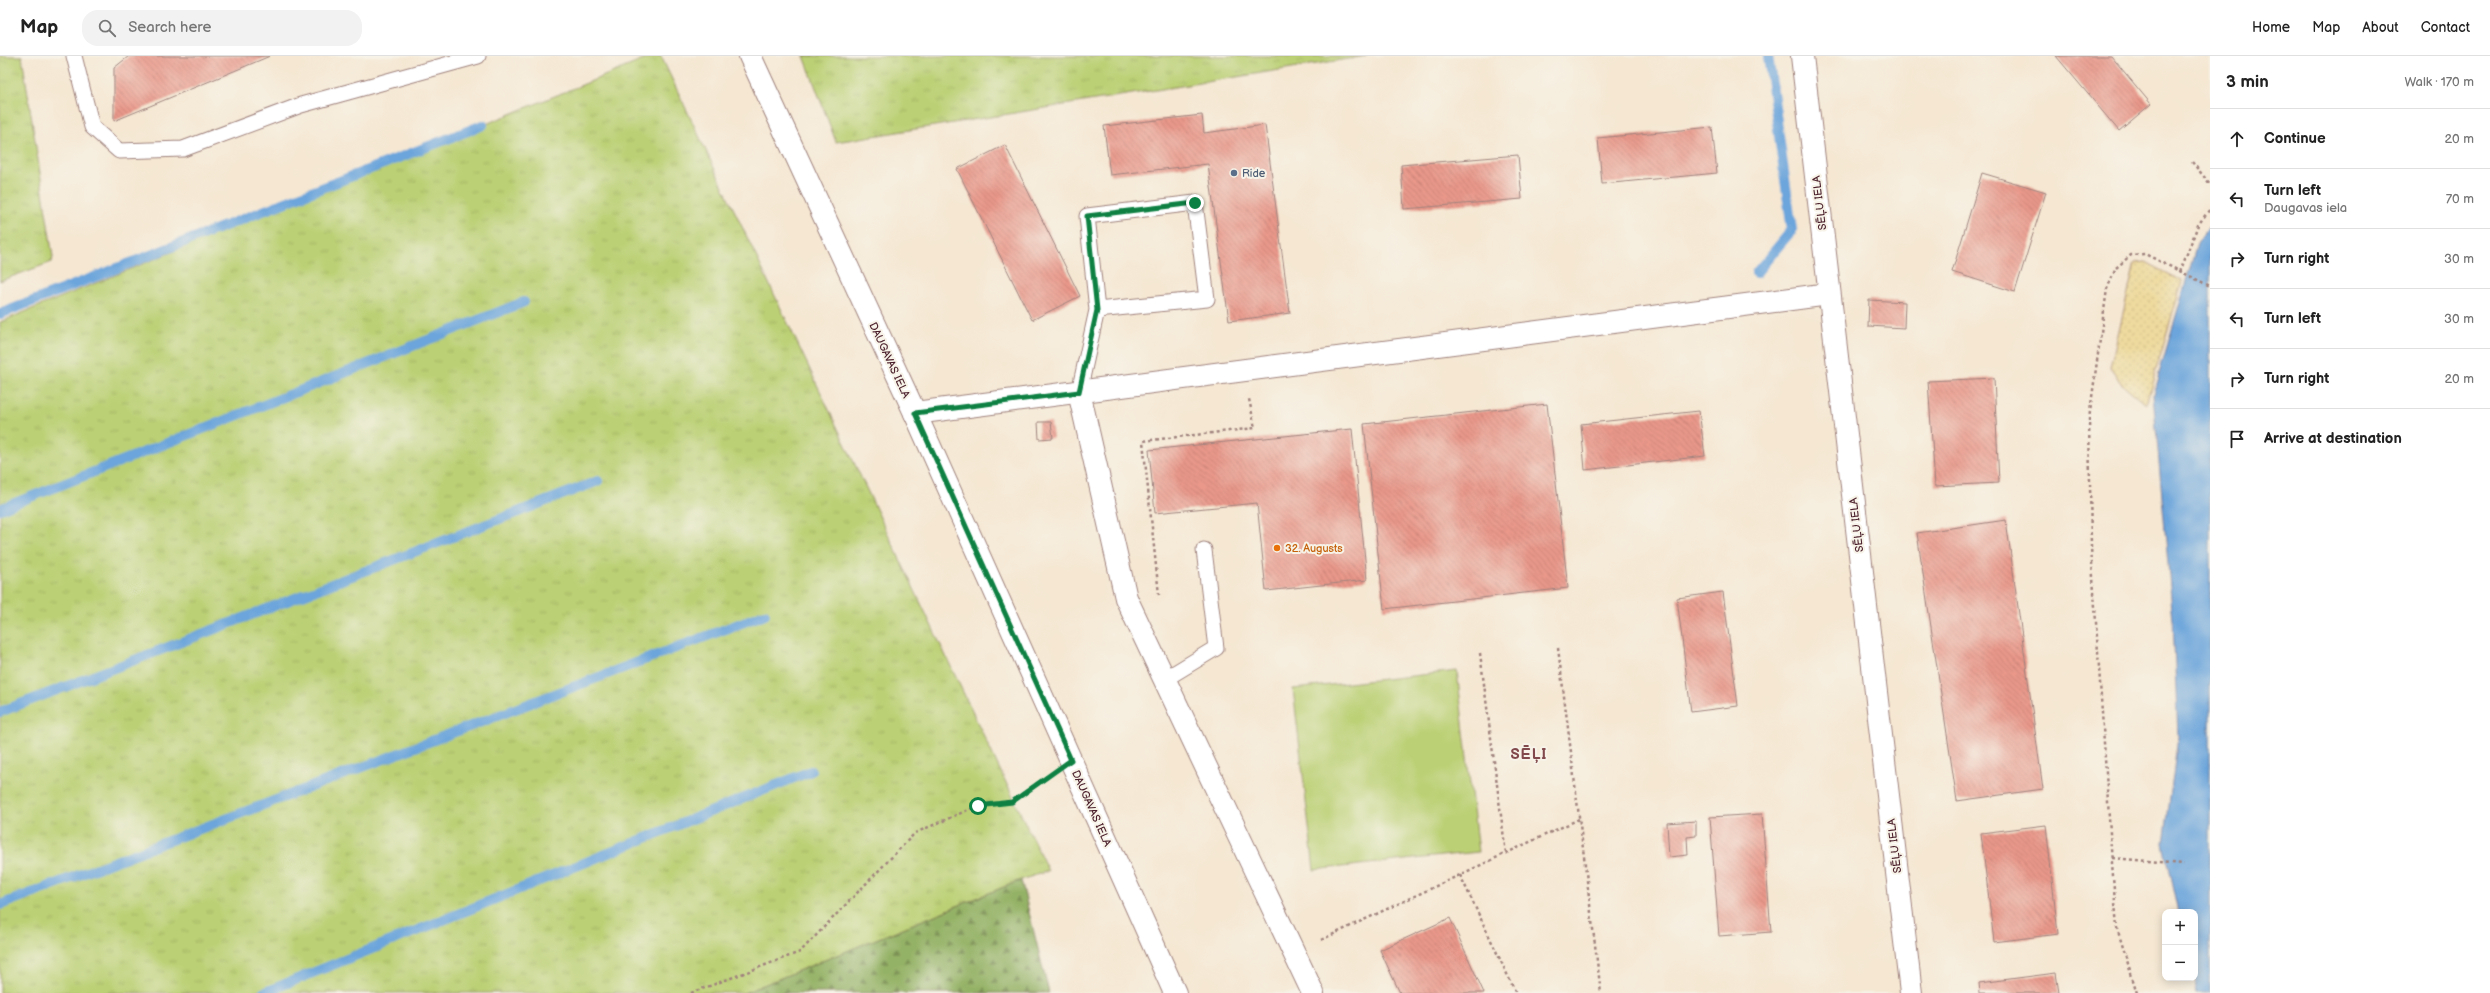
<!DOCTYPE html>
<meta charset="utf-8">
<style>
body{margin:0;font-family:"Balsamiq Sans",sans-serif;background:#f2f2f2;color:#222}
.controls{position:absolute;right:12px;bottom:12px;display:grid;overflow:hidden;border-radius:8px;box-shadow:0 2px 10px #0003}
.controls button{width:36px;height:36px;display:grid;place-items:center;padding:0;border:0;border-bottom:1px solid #e0e0e0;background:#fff;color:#222;font:20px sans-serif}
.stop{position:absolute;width:12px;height:12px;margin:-9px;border:3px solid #0b8043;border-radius:50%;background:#fff}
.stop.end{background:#0b8043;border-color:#fff;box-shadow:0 1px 4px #0008}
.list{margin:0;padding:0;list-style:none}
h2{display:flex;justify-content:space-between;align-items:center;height:52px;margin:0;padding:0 16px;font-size:17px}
h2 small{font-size:13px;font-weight:400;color:#767676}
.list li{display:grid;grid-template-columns:26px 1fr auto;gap:12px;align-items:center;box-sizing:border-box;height:60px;padding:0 16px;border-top:1px solid #e0e0e0}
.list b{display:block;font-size:15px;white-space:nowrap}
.list p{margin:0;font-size:13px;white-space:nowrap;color:#767676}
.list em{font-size:13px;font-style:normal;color:#767676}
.icon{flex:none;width:22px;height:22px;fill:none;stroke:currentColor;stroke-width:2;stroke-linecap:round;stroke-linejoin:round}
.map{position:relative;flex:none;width:2210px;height:937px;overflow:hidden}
header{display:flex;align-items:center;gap:24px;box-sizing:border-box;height:56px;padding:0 20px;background:#fff;border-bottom:1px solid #e0e0e0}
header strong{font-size:19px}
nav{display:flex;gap:22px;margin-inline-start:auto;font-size:14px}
.search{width:280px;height:36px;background:#f2f2f2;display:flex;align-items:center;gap:10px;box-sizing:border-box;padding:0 14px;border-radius:16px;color:#767676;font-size:15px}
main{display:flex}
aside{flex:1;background:#fff}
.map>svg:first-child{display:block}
.grass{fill:url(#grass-tufts);stroke:#827850}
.forest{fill:url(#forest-firs);stroke:#6f6848}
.sand{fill:url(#sand-dots);stroke:#9c7c64}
.park{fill:#bbd074;stroke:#827850}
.water{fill:#6ca5db;stroke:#5b6283}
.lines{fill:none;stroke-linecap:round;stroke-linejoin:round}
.stream{stroke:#6ca5db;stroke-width:10}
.building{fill:url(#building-back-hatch)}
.lane-casing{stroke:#a0837e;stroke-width:17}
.street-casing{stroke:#a0837e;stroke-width:24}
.primary-casing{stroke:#a0837e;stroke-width:24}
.path{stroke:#a0837e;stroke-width:2.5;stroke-dasharray:3 3;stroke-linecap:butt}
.lane{stroke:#fff;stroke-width:15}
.street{stroke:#fff;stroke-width:22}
.primary{stroke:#fff;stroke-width:22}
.route{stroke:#0b8043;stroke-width:5}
.service-dot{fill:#5c6f8a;stroke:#f7f3e8;stroke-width:1.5}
.food-dot{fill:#e8710a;stroke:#f7f3e8;stroke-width:1.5}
.labels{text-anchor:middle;stroke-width:4;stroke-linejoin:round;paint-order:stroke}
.service-label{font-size:11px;fill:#4e5e75;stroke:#f7f3e8;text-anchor:start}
.street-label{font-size:11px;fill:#4a1f2b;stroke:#f7f3e8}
.food-label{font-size:11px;fill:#c56008;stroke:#f7f3e8;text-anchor:start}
.district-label{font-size:15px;font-weight:bold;letter-spacing:1px;fill:#82494c;stroke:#f7f3e8}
</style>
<header>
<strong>Map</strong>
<div class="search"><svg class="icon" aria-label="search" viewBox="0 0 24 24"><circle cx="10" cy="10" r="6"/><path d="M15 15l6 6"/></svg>Search here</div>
<nav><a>Home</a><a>Map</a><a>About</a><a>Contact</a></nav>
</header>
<main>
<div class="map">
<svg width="2210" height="937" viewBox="0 0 2210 937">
<defs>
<pattern id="grass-tufts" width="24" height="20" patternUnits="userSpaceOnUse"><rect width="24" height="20" fill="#bbd074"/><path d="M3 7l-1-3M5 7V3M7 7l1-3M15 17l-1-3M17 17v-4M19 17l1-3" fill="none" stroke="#a2b265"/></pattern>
<pattern id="forest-firs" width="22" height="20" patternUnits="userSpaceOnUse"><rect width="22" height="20" fill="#94b266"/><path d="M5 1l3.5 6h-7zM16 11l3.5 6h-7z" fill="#7b9054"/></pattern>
<pattern id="sand-dots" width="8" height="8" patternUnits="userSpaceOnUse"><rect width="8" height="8" fill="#eeda9e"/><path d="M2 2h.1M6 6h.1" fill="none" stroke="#cebb88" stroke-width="1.8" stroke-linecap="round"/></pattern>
<pattern id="building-back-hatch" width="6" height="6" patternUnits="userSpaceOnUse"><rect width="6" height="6" fill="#e9988a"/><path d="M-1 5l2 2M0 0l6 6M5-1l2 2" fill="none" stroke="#bf7b71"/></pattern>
</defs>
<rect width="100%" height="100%" fill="#f7f3e8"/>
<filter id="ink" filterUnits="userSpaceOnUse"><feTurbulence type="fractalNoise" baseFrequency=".025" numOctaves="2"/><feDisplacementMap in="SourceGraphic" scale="8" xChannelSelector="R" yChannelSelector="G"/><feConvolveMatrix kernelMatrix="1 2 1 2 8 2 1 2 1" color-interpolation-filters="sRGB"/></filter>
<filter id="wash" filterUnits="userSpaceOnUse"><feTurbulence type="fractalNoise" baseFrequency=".012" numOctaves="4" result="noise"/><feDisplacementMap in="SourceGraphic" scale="16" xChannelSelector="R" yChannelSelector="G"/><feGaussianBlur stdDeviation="0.9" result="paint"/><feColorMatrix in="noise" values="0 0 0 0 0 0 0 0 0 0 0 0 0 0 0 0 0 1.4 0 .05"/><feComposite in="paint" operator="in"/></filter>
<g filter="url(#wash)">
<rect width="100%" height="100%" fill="#f5e7d2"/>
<g class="grass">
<polygon points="0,0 22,0 53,201 52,206 0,225"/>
<polygon points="653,0 661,0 1048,815 1021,824 744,937 0,937 0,266"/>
<polygon points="804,0 1366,0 836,86"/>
</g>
<polygon class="forest" points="1021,824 1049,937 744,937"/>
<polygon class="sand" points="2146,206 2182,225 2146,348 2121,327 2110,312 2135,207"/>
<polygon class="park" points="1457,615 1478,796 1314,814 1293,633"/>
<polygon class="water" points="2210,169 2210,937 2197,937 2194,922 2195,856 2179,856 2164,788 2178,681 2173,565 2153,338 2197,188"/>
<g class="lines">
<g class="stream">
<polyline points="1756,217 1792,174 1768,0"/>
<polyline points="0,258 483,69"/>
<polyline points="0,453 524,246"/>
<polyline points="0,656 598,425"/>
<polyline points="0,849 765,558"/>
<polyline points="263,937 811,715"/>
</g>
</g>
<g id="blocks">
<g class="building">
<polygon points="129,0 270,0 114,65 114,12"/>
<polygon points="2056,0 2111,0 2151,48 2119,75"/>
<polygon points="1202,59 1204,77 1265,69 1290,257 1229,265 1208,108 1110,119 1104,70"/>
<polygon points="1712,71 1717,117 1602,128 1598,82"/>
<polygon points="1005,89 1080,240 1032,264 957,113"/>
<polygon points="1518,99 1522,143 1404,153 1401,109"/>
<polygon points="1982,117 2046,136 2015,236 1952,216"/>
<polygon points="1869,244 1905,246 1904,272 1868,270"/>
<polygon points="1994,322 1999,427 1935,430 1928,325"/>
<polygon points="1547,348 1568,532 1384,553 1364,368"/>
<polygon points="1699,355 1705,400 1585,414 1581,368"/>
<polygon points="1038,366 1051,366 1053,382 1039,383"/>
<polygon points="1352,373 1367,524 1266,535 1257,447 1155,457 1149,394"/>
<polygon points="2006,464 2043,733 1957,745 1917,477"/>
<polygon points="1723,536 1738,650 1691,656 1677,542"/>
<polygon points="1762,758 1771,876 1719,880 1710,761"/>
<polygon points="1696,765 1696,780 1687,781 1688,799 1669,801 1667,767"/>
<polygon points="2046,769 2058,878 1994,886 1981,777"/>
<polygon points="1450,862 1484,937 1400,937 1380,894"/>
<polygon points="2056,917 2059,937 1980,937 1979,927"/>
</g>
</g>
</g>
<g filter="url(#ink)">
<use href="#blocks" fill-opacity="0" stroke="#a0837e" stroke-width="1"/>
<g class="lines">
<g class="lane-casing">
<g id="lane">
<polyline points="74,0 92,71 119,95 183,93 301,49 478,0"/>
<polyline points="1079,336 1097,254 1087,160 1195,147 1207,243 1097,254"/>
<polyline points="1165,623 1216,592 1204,494"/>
</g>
</g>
<g class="street-casing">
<g id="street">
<polyline points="1802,0 1911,937"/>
<polyline points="1079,336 1126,542 1313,937"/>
<polyline points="915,357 1829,238"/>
</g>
</g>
<g class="primary-casing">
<polyline id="primary" points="750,0 915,357 1175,937"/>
</g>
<g class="path">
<polyline points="2192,106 2210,128"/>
<polyline points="2180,216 2198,169 2210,153"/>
<polyline points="1159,539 1143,385 1255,372 1249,343"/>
<polyline points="1558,592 1601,937"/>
<polyline points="1480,597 1506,798"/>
<polyline points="2112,802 2184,808"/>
<polyline points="1460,819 1516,937"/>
<polyline points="1321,884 1579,763"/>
<polyline points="691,937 800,896 915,777 977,750 1013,745 1047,721"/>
<polyline points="2137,937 2117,872 2112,807 2091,491 2089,363 2107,233 2116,212 2131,199 2145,198 2210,230"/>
</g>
<use href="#lane" class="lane"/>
<use href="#street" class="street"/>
<use href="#primary" class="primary"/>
</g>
</g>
<g class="lines" filter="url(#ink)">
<polyline class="route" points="978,750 1012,746 1071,704 915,357 1079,336 1097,254 1087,160 1195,147"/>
</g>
<circle class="service-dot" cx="1234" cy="117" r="4"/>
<circle class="food-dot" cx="1277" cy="492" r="4"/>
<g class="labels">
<g class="service-label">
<text x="1242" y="121">Ride</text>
</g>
<g class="street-label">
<text transform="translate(1819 147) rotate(-97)" y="4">SĒĻU IELA</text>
<text transform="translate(890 304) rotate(65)" y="4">DAUGAVAS IELA</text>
<text transform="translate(1856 469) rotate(-97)" y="4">SĒĻU IELA</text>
<text transform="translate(1092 752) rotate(66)" y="4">DAUGAVAS IELA</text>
<text transform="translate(1894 790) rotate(-97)" y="4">SĒĻU IELA</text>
</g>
<g class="food-label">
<text x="1285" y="496">32. Augusts</text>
</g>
<g class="district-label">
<text x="1529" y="703">SĒĻI</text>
</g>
</g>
</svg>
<div class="controls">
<button>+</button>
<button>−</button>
</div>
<div class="stop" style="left:978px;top:750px"></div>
<div class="stop end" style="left:1195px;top:147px"></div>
</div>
<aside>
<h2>3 min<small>Walk · 170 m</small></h2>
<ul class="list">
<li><svg class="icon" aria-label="ahead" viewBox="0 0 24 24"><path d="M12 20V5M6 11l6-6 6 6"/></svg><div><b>Continue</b></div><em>20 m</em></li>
<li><svg class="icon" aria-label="left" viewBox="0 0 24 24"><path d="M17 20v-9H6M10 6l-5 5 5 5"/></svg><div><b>Turn left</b><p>Daugavas iela</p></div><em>70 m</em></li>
<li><svg class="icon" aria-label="right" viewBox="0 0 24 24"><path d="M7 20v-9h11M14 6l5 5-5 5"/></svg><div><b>Turn right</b></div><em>30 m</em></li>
<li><svg class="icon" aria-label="left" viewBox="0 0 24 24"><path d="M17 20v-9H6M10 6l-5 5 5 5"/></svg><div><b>Turn left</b></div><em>30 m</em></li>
<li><svg class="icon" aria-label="right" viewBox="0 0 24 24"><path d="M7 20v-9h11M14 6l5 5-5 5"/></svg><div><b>Turn right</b></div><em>20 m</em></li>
<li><svg class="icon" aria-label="arrive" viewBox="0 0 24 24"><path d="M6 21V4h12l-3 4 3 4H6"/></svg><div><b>Arrive at destination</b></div></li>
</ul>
</aside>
</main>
